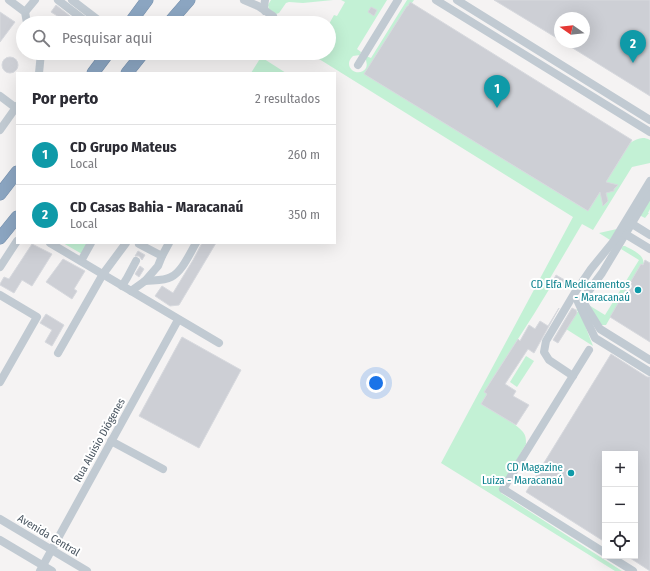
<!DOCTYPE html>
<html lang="pt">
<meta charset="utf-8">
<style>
body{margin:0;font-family:"Fira Sans Condensed",sans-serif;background:#f7f7f7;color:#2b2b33}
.controls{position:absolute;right:12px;bottom:12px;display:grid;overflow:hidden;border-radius:0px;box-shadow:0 4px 16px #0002}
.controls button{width:36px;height:36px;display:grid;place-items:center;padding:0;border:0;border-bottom:1px solid #e1e1e2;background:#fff;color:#2b2b33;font:20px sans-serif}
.compass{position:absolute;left:554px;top:12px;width:36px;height:36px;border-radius:50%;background:#fff;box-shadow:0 4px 16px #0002;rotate:284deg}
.you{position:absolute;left:376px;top:383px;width:14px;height:14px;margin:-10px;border:3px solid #fff;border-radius:50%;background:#1a73e8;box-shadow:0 0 0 6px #1a73e833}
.badge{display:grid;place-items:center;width:26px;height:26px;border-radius:50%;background:#1a73e8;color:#fff;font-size:13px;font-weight:700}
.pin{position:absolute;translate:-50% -33px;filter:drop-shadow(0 1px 2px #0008)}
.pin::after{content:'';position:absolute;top:21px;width:14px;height:12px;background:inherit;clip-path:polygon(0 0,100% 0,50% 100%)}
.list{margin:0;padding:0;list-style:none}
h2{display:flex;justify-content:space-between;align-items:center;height:52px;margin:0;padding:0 16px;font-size:17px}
h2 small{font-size:13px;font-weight:400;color:#7c7c81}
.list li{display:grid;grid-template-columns:26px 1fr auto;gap:12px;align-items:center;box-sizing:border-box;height:60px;padding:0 16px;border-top:1px solid #e1e1e2}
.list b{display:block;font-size:15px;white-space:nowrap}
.list p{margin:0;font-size:13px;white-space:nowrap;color:#7c7c81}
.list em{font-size:13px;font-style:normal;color:#7c7c81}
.icon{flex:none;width:22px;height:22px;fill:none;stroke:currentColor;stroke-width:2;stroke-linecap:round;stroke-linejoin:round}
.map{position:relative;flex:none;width:650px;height:571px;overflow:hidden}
.search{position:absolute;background:#fff;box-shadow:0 4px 16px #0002;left:16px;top:16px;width:320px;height:44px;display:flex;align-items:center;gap:10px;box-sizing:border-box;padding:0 14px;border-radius:22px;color:#7c7c81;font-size:15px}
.panel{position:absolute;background:#fff;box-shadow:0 4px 16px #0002;left:16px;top:72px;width:320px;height:172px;border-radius:0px}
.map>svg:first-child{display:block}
.green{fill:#c3f1d5}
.building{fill:#cdcfd5;stroke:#d7d9de}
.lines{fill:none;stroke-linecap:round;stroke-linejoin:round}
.highway-casing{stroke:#7690ad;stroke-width:13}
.minor{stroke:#c1cad2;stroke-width:8}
.highway{stroke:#8ba5c1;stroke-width:12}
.culture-dot{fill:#0f9aa8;stroke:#fff;stroke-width:1.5}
.labels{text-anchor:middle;stroke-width:4;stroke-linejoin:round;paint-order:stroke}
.culture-label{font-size:11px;fill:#0d838f;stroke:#fff;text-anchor:end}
.street-label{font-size:11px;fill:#4a5661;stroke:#fff}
</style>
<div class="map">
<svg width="650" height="571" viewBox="0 0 650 571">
<rect width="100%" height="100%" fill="#f5f3f3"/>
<g class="green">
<polygon points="271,0 333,0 303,3 289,2 286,3 279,13 276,14 269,9 268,5"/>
<path d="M341,0H387L357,49L361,52L360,55L353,56C341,67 359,79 366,68C368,64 365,60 366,56L371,58L407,0H414L412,3L408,6H407L365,74L588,211L630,143C637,139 642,136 650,140V163L632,167L593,230L582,224L549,280L553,283L534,314L484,392L487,394L481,404C492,411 515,422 523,432C526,436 526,439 526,444L503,484L501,489V493L622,571H615L441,463L573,217L311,54V53H329V24L334,15L337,16L345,2Z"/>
<polygon points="261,57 286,73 251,73"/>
<polygon points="650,198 650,209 648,213 649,213 645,218 641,216 640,213"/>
<polygon points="617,229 610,240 599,233"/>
<polygon points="63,243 85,243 87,244 82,254"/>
<path d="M623,246H625C632,250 646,255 643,265L641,264L606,325H601L587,304L605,315L639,260L621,249Z"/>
<polygon points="577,309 579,310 593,346 566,329 578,311 576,310"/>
<polygon points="526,356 534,361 517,387 510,382"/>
</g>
<g class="building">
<polygon points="494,0 650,0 650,96 563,42 584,42 584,18 560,18 560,40"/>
<polygon points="410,2 632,140 606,182 618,185 614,189 614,191 606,193 608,201 603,206 600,192 588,211 364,74 407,6 408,6"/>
<polygon points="56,5 79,23 55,23 59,17 51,12"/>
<polygon points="371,7 377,10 374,16 368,12"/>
<polygon points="0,12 15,22 0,42"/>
<circle cx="10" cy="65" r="8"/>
<polygon points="202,243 216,243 179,305 170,306 155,296 162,286 173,293 193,260"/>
<polygon points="32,244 52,254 32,286 22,280 14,293 0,285 0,284 4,277 9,279"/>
<polygon points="138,251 145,255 142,260 139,256 135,256"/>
<polygon points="63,259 85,271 74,289 77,291 72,299 46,282"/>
<polygon points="645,260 650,263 650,342 610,317 641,264 643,265"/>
<polygon points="140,266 144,269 139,277 135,274"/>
<polygon points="556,275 568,282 565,288 553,281"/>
<polygon points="559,308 534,353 528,349 505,384 516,391 513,396 529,405 516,425 481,404 487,394 484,392 518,339 520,341 529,325 535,329 540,321 548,326"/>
<polygon points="572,308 576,310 577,313 558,343 553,340"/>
<polygon points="46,314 64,325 52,346 45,342 52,330 40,323"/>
<polygon points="182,337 241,370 199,448 139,416"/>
<polygon points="611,354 647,377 650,377 650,571 627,556 635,556 635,454 605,454 605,542 526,492"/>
</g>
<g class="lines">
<g class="highway-casing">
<g id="highway">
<polyline points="130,23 147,0"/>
<polyline points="169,23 189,0"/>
<polyline points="93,73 108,53"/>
<polyline points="127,73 143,53"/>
<polyline points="0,194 17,172"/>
<polyline points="0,238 17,217"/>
</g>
</g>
<g class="minor">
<polyline points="9,0 25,12 27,23"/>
<polyline points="58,0 84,20 90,23"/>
<polyline points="72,0 102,23"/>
<polyline points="244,0 258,6 273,16"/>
<polyline points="265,0 264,7 265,11"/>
<polyline points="436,0 650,132"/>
<polyline points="457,0 650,120"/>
<polyline points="25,12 35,0"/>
<polyline points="358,65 398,0"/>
<polyline points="39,73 41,53"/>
<polyline points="0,96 16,108"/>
<polyline points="0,130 17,106"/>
<polyline points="650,193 602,273 582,300 600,329 650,360"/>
<polyline points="629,222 650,235"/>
<polyline points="622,232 650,249"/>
<polyline points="50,243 219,343"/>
<polyline points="139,244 162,256"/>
<polyline points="81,261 91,243"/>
<polyline points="0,267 17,241"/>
<path d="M145,281C153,280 164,281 171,277C182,272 190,253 196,243"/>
<polyline points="122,286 127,278 136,261"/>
<polyline points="131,291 145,281 158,266 162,256 169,243"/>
<polyline points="0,295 37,317 0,382"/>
<polyline points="578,302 595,338 650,372"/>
<polyline points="589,350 503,489 605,553"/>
<polyline points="58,353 103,274 126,243"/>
<polyline points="573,376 549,360 544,352 546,341 574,294 591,269 613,242 650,181"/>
<polyline points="111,441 163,469"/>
<polyline points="0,519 87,571"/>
<polyline points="0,540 52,571"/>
<polyline points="609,556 633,571"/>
<polyline points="40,571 178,320"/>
</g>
<use href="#highway" class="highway"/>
</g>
<g class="culture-dot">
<circle cx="638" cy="290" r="4"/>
<circle cx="571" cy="473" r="4"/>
</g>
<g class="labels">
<g class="culture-label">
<text x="630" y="288">CD Elfa Medicamentos<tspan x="630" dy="13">- Maracanaú</tspan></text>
<text x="563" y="471">CD Magazine<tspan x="563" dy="13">Luiza - Maracanaú</tspan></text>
</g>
<g class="street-label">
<text transform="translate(99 440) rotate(-61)" y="4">Rua Aluísio Diógenes</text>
<text transform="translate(49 535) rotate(31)" y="4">Avenida Central</text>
</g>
</g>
</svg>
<div class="controls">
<button>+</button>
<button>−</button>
<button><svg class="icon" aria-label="locate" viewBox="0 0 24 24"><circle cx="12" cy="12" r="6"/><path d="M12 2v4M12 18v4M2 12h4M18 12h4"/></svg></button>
</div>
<svg class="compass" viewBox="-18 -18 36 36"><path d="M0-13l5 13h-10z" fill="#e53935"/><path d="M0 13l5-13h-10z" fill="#7c7c81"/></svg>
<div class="you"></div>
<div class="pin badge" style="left:497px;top:108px;background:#0f9aa8">1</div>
<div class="pin badge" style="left:633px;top:63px;background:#0f9aa8">2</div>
<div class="search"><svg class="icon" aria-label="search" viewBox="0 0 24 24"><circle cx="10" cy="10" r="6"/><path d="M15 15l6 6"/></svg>Pesquisar aqui</div>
<section class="panel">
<h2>Por perto<small>2 resultados</small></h2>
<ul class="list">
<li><span class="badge" style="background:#0f9aa8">1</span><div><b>CD Grupo Mateus</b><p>Local</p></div><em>260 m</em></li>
<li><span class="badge" style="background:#0f9aa8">2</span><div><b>CD Casas Bahia - Maracanaú</b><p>Local</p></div><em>350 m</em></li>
</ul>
</section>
</div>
